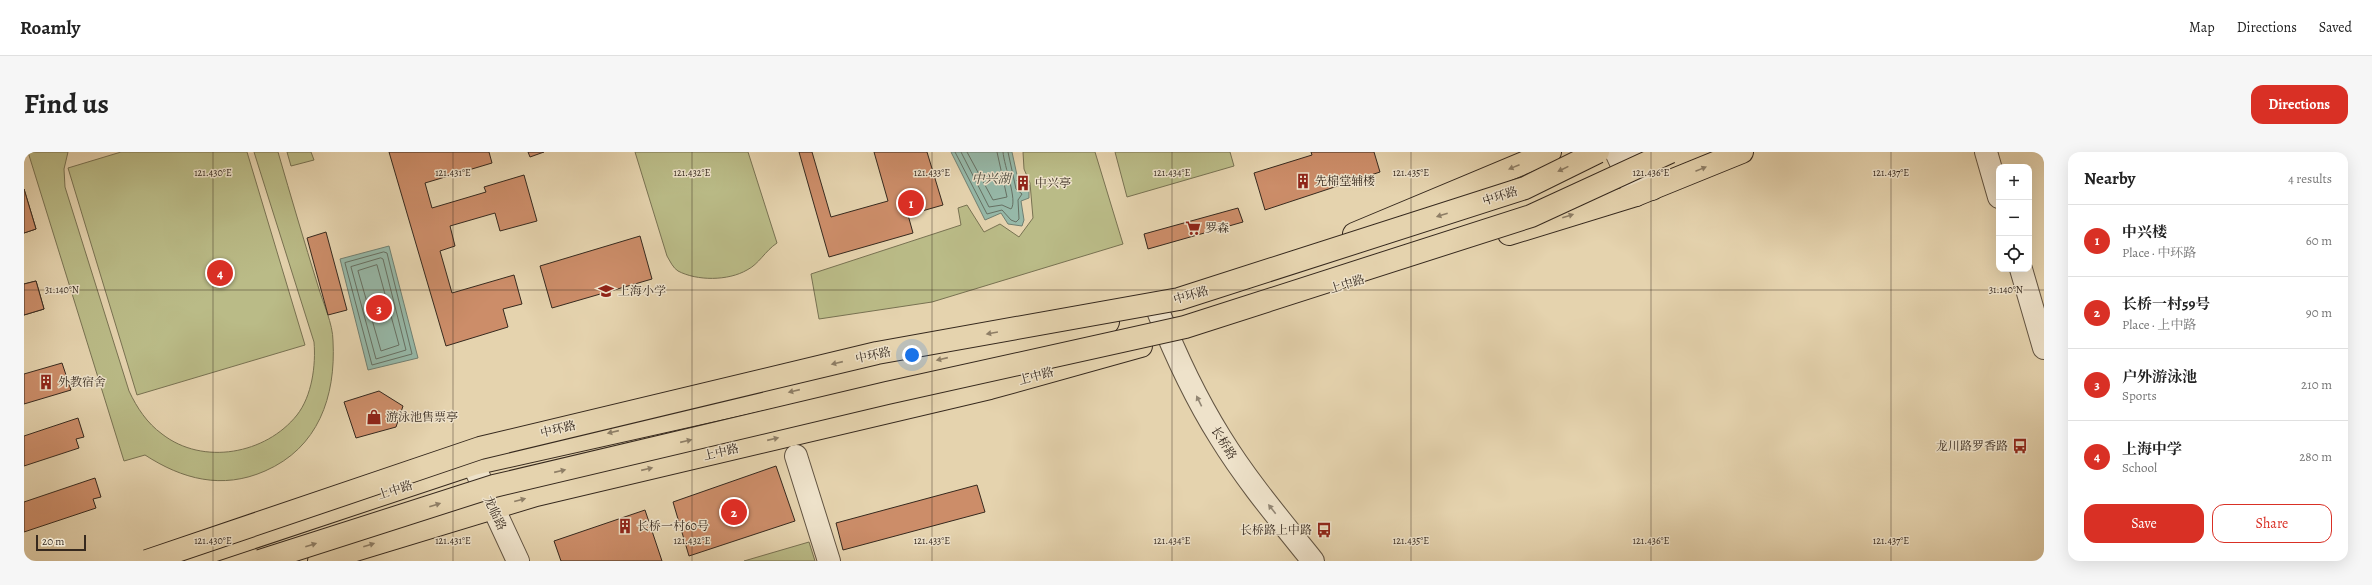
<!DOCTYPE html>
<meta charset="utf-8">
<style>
body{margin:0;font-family:Alegreya,"Noto Serif SC",serif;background:#f6f6f6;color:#222}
.controls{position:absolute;right:12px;top:12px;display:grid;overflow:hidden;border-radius:8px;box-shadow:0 4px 16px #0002}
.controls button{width:36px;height:36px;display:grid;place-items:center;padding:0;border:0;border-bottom:1px solid #e0e0e0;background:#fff;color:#222;font:20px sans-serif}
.scale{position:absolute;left:12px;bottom:10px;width:50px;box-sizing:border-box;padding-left:4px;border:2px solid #36291e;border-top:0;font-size:11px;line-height:14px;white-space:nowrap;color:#36291e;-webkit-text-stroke:3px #eee2ca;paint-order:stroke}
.you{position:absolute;left:888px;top:203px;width:14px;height:14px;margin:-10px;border:3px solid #fff;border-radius:50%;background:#1a73e8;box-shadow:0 0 0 6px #1a73e833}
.badge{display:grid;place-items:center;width:26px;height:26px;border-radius:50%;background:#d93025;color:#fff;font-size:13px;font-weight:700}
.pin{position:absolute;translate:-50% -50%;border:2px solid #fff;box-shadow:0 1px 4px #0006}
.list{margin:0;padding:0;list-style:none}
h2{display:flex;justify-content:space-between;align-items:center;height:52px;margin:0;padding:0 16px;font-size:17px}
h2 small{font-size:13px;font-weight:400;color:#767676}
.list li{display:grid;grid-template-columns:26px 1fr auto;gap:12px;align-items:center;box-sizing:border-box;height:72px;padding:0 16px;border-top:1px solid #e0e0e0}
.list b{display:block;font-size:15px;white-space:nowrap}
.list p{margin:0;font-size:13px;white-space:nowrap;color:#767676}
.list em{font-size:13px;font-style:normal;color:#767676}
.actions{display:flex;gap:8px;padding:12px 16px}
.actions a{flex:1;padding:9px 0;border:1px solid #d93025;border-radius:12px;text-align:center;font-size:14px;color:#d93025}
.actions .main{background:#d93025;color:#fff}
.icon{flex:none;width:22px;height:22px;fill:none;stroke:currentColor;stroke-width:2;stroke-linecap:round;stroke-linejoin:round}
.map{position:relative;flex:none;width:2020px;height:409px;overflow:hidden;border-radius:12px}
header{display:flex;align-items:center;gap:24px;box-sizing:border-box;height:56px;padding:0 20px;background:#fff;border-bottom:1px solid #e0e0e0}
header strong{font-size:19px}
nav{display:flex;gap:22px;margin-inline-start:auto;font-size:14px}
.intro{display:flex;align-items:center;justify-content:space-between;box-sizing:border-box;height:96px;padding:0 24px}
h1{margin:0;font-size:28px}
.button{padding:10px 18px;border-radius:12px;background:#d93025;color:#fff;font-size:14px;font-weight:700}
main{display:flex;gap:24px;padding:0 24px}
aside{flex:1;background:#fff;border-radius:12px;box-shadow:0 4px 16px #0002}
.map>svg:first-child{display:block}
.green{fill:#babb87;stroke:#787252}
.water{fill:#96b8a8;stroke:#707f71}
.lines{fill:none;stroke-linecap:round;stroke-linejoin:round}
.shore{stroke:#667063;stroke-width:1}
.building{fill:#cc8d69;stroke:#36291e}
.minor-casing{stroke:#625442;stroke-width:24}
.major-casing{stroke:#36291e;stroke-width:24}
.minor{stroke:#eee2ca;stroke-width:22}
.major{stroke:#e5d3ae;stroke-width:22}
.highway-bridge-casing{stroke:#36291e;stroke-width:24;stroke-linecap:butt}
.highway-bridge{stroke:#e5d3ae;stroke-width:22}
.oneway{fill:#8e7e66}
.oneway2{fill:#928674}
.ticks{fill:none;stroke:#36291e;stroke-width:1;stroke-opacity:0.45}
.labels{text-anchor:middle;stroke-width:3;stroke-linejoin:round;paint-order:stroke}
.poi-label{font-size:12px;fill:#36291e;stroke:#eee2ca;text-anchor:start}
.street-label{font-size:12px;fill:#36291e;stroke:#eee2ca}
.water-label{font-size:13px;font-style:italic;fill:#4e4d40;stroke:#eee2ca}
.ticks-label{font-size:10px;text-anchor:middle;fill:#36291e;stroke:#eee2ca;stroke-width:3;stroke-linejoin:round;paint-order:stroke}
</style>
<header>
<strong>Roamly</strong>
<nav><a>Map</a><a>Directions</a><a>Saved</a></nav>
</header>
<div class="intro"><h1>Find us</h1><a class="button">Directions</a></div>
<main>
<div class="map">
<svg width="2020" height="409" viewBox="0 0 2020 409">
<rect width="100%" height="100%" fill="#e5d3ae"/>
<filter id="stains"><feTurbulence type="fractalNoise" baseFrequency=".005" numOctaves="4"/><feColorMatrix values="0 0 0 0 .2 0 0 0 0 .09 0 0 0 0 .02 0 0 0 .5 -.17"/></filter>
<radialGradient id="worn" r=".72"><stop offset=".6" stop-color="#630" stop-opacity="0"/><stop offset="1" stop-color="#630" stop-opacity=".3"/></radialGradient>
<g class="green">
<path d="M4,0H44L40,17L41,35L105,239C113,256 123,271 138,282C179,314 242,302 273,263C288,244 292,213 290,190L230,0H254C267,45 280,89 294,134C299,151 309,172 309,189C312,245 294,296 241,319C198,338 158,327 121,303L100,309Z"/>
<polygon points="97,0 223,0 281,193 113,243 44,16"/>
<polygon points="263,0 287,0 290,8 267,14"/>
<path d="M611,0H724L753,91C741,99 735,112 723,118C704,129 673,129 654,119C649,116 646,109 643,104Z"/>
<polygon points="999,0 1071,0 1099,92 908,150 795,167 787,122 937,73 934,56 943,53 960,80 976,72 995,85 1009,66 1006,31 1000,17"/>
<polygon points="1091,0 1206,0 1210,14 1103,45"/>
<polygon points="785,390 791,409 720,409"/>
</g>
<g class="water">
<polygon points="927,0 988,0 996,37 1005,34 1005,46 997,49 1000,68 998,74 984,72 977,61 961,68"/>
<polygon points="365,94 394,206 344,218 316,107"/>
</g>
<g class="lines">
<g class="shore">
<polyline points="931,0 963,62 978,58 987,68 992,70 995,67 994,48 998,42 992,37 984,0"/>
<path d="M937,0L965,55L978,53L987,57C994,49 980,14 979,0"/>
<polyline points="943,0 969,48 983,45 973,0"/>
<polygon points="360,100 363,101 388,202 348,213 321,111"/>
<polygon points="357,106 359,107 382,198 352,207 327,115"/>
<polygon points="353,113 375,193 357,199 334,119"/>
</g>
</g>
<g class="building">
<polygon points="365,0 465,0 468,11 401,31 408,56 462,40 460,35 500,23 513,69 476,79 471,61 426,74 431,94 416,99 428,141 490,123 498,152 479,157 484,175 422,194"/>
<polygon points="504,0 520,0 506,5"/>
<polygon points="775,0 788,0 807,65 864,49 850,0 903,0 919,53 884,63 889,81 805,105"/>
<polygon points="1287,0 1350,0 1356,20 1241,58 1230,21 1288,3"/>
<polygon points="1002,26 1005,34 996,37 993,28"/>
<polygon points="0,37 12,77 0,81"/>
<polygon points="0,37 12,77 0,81"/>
<polygon points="1214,56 1219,70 1124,97 1120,82"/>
<polygon points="302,80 323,158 304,163 283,86"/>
<polygon points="616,84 628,127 528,156 516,114"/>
<polygon points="12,129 20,157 0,163 0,132"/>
<polygon points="12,129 20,157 0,163 0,132"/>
<polygon points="38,211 47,238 0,252 0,222"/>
<polygon points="355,239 379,254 372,275 332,286 320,250"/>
<polygon points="54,266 60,285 52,287 55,296 0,314 0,284"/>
<polygon points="752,314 771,369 665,404 649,350"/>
<polygon points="71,326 77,345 69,347 72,356 0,380 0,350"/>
<polygon points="953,333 961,360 819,398 812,371"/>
<polygon points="621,358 638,409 537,409 530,389"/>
</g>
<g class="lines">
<g class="minor-casing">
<g id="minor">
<polyline points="1592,0 1612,43"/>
<polyline points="1612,0 1628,37"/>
<polyline points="1962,0 1975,45"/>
<polyline points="1997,117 2020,196"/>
<path d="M1134,159C1151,202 1171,245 1196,285C1223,329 1257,369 1289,409"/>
<polyline points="772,304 805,409"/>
<polyline points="449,312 494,409"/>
</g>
</g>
<g class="major-casing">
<g id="major">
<polyline points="1330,82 1526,0"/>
<polyline points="1485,82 1612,43 1718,0"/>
<polyline points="158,409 449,312 1084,170"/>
<polyline points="295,409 512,343 966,236 1117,194"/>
</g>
</g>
<use href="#minor" class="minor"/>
<use href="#major" class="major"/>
<g class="highway-bridge-casing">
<g id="highway-bridge">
<polyline points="123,409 456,296 853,201 1155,147 1501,36 1574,0"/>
<polyline points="236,409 470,334 863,241 1161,175 1507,64 1646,0"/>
</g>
</g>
<use href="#highway-bridge" class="highway-bridge"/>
</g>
<defs><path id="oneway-solid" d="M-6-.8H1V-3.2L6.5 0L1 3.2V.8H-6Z"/></defs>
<g class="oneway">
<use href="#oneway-solid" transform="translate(1490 15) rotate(158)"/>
<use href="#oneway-solid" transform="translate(1539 17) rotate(154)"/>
<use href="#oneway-solid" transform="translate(1677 17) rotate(-22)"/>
<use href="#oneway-solid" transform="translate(1418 63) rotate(162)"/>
<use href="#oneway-solid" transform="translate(1544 64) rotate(-17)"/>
<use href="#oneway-solid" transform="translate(968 181) rotate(170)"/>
<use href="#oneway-solid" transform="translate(918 207) rotate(167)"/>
<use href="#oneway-solid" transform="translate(813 211) rotate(167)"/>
<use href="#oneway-solid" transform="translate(770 239) rotate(167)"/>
<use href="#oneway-solid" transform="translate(589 280) rotate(167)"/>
<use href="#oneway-solid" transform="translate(749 287) rotate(-13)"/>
<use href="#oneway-solid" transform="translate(662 289) rotate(-13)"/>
<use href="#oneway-solid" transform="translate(623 317) rotate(-13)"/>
<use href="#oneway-solid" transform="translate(536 319) rotate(-13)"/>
<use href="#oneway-solid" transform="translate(496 348) rotate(-15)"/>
<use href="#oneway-solid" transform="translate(411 353) rotate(-18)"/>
<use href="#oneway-solid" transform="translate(287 393) rotate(-18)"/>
<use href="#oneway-solid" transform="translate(345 393) rotate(-17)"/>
</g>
<g class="oneway2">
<use href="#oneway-solid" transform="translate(1175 249) rotate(-116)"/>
<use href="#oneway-solid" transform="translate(1248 357) rotate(-128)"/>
</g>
<path class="ticks" d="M189,0V409M429,0V409M668,0V409M908,0V409M1148,0V409M1387,0V409M1627,0V409M1867,0V409M0,138H2020"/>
<defs>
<g id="building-bare" transform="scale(1.2)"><path d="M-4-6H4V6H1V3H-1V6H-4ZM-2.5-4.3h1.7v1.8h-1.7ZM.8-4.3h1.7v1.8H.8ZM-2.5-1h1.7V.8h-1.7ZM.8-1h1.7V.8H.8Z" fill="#8f2418" stroke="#eee2ca" stroke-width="2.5" paint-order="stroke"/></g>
<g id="supermarket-bare" transform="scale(1.2)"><path d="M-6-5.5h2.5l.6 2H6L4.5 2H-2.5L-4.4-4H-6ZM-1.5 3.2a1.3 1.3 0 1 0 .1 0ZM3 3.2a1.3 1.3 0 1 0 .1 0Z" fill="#8f2418" stroke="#eee2ca" stroke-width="2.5" paint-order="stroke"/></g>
<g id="school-bare" transform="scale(1.2)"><path d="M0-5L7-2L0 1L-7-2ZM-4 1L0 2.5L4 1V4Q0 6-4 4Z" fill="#8f2418" stroke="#eee2ca" stroke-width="2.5" paint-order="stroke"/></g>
<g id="shop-bare" transform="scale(1.2)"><path d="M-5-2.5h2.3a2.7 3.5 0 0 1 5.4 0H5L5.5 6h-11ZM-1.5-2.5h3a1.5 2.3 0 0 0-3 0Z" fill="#8f2418" stroke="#eee2ca" stroke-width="2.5" paint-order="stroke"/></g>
<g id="bus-bare" transform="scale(1.2)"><path d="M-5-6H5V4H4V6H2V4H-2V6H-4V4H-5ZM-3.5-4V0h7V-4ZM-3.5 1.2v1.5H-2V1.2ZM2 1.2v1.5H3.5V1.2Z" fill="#8f2418" stroke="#eee2ca" stroke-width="2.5" paint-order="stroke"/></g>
</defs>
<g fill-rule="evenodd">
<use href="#building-bare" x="1279" y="29"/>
<use href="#building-bare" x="999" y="31"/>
<use href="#supermarket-bare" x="1169" y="76"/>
<use href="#school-bare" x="582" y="139"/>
<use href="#building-bare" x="22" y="230"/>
<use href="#shop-bare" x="350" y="265"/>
<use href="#bus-bare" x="1996" y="294"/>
<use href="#building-bare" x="601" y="374"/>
<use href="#bus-bare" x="1300" y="378"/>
</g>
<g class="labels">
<g class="poi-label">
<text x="1291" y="33">先棉堂辅楼</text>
<text x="1011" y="35">中兴亭</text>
<text x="1181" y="80">罗森</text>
<text x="594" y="143">上海小学</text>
<text x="34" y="234">外教宿舍</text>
<text x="362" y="269">游泳池售票亭</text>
<text x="1984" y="298" text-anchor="end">龙川路罗香路</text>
<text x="613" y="378">长桥一村60号</text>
<text x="1288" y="382" text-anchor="end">长桥路上中路</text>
</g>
<g class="street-label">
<text transform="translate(1476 44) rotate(-18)" y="4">中环路</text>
<text transform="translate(1323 132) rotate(-17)" y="4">上中路</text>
<text transform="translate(1167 143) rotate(-16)" y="4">中环路</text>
<text transform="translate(849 203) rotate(-12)" y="4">中环路</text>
<text transform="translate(1012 224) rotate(-15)" y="4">上中路</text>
<text transform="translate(534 277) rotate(-13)" y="4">中环路</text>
<text transform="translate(1200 291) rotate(58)" y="4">长桥路</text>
<text transform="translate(697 300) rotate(-13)" y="4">上中路</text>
<text transform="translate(371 338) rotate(-18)" y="4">上中路</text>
<text transform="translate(471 361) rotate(65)" y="4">龙临路</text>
</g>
<g class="water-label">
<text x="967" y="31">中兴湖</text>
</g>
</g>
<g class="ticks-label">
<text x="189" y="24">121.430°E</text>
<text x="429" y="24">121.431°E</text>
<text x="668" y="24">121.432°E</text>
<text x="908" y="24">121.433°E</text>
<text x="1148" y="24">121.434°E</text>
<text x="1387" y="24">121.435°E</text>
<text x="1627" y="24">121.436°E</text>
<text x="1867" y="24">121.437°E</text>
<text x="38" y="141">31.140°N</text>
<text x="1982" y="141">31.140°N</text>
<text x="189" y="392">121.430°E</text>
<text x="429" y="392">121.431°E</text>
<text x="668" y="392">121.432°E</text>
<text x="908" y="392">121.433°E</text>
<text x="1148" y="392">121.434°E</text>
<text x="1387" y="392">121.435°E</text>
<text x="1627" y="392">121.436°E</text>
<text x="1867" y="392">121.437°E</text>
</g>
<rect width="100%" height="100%" filter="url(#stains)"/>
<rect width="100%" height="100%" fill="url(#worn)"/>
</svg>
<div class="controls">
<button>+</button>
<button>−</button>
<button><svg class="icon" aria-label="locate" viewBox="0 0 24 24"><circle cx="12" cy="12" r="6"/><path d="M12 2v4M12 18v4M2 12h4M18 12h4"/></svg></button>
</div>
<div class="scale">20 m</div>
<div class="you"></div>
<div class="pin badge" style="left:887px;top:51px">1</div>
<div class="pin badge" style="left:710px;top:360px">2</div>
<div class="pin badge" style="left:355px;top:156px">3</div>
<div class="pin badge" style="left:196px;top:121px">4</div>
</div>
<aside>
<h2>Nearby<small>4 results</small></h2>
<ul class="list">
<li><span class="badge">1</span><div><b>中兴楼</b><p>Place · 中环路</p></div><em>60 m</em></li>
<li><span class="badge">2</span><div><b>长桥一村59号</b><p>Place · 上中路</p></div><em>90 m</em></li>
<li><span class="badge">3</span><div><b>户外游泳池</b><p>Sports</p></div><em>210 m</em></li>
<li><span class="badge">4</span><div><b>上海中学</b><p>School</p></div><em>280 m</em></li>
</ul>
<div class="actions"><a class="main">Save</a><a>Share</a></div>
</aside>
</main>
